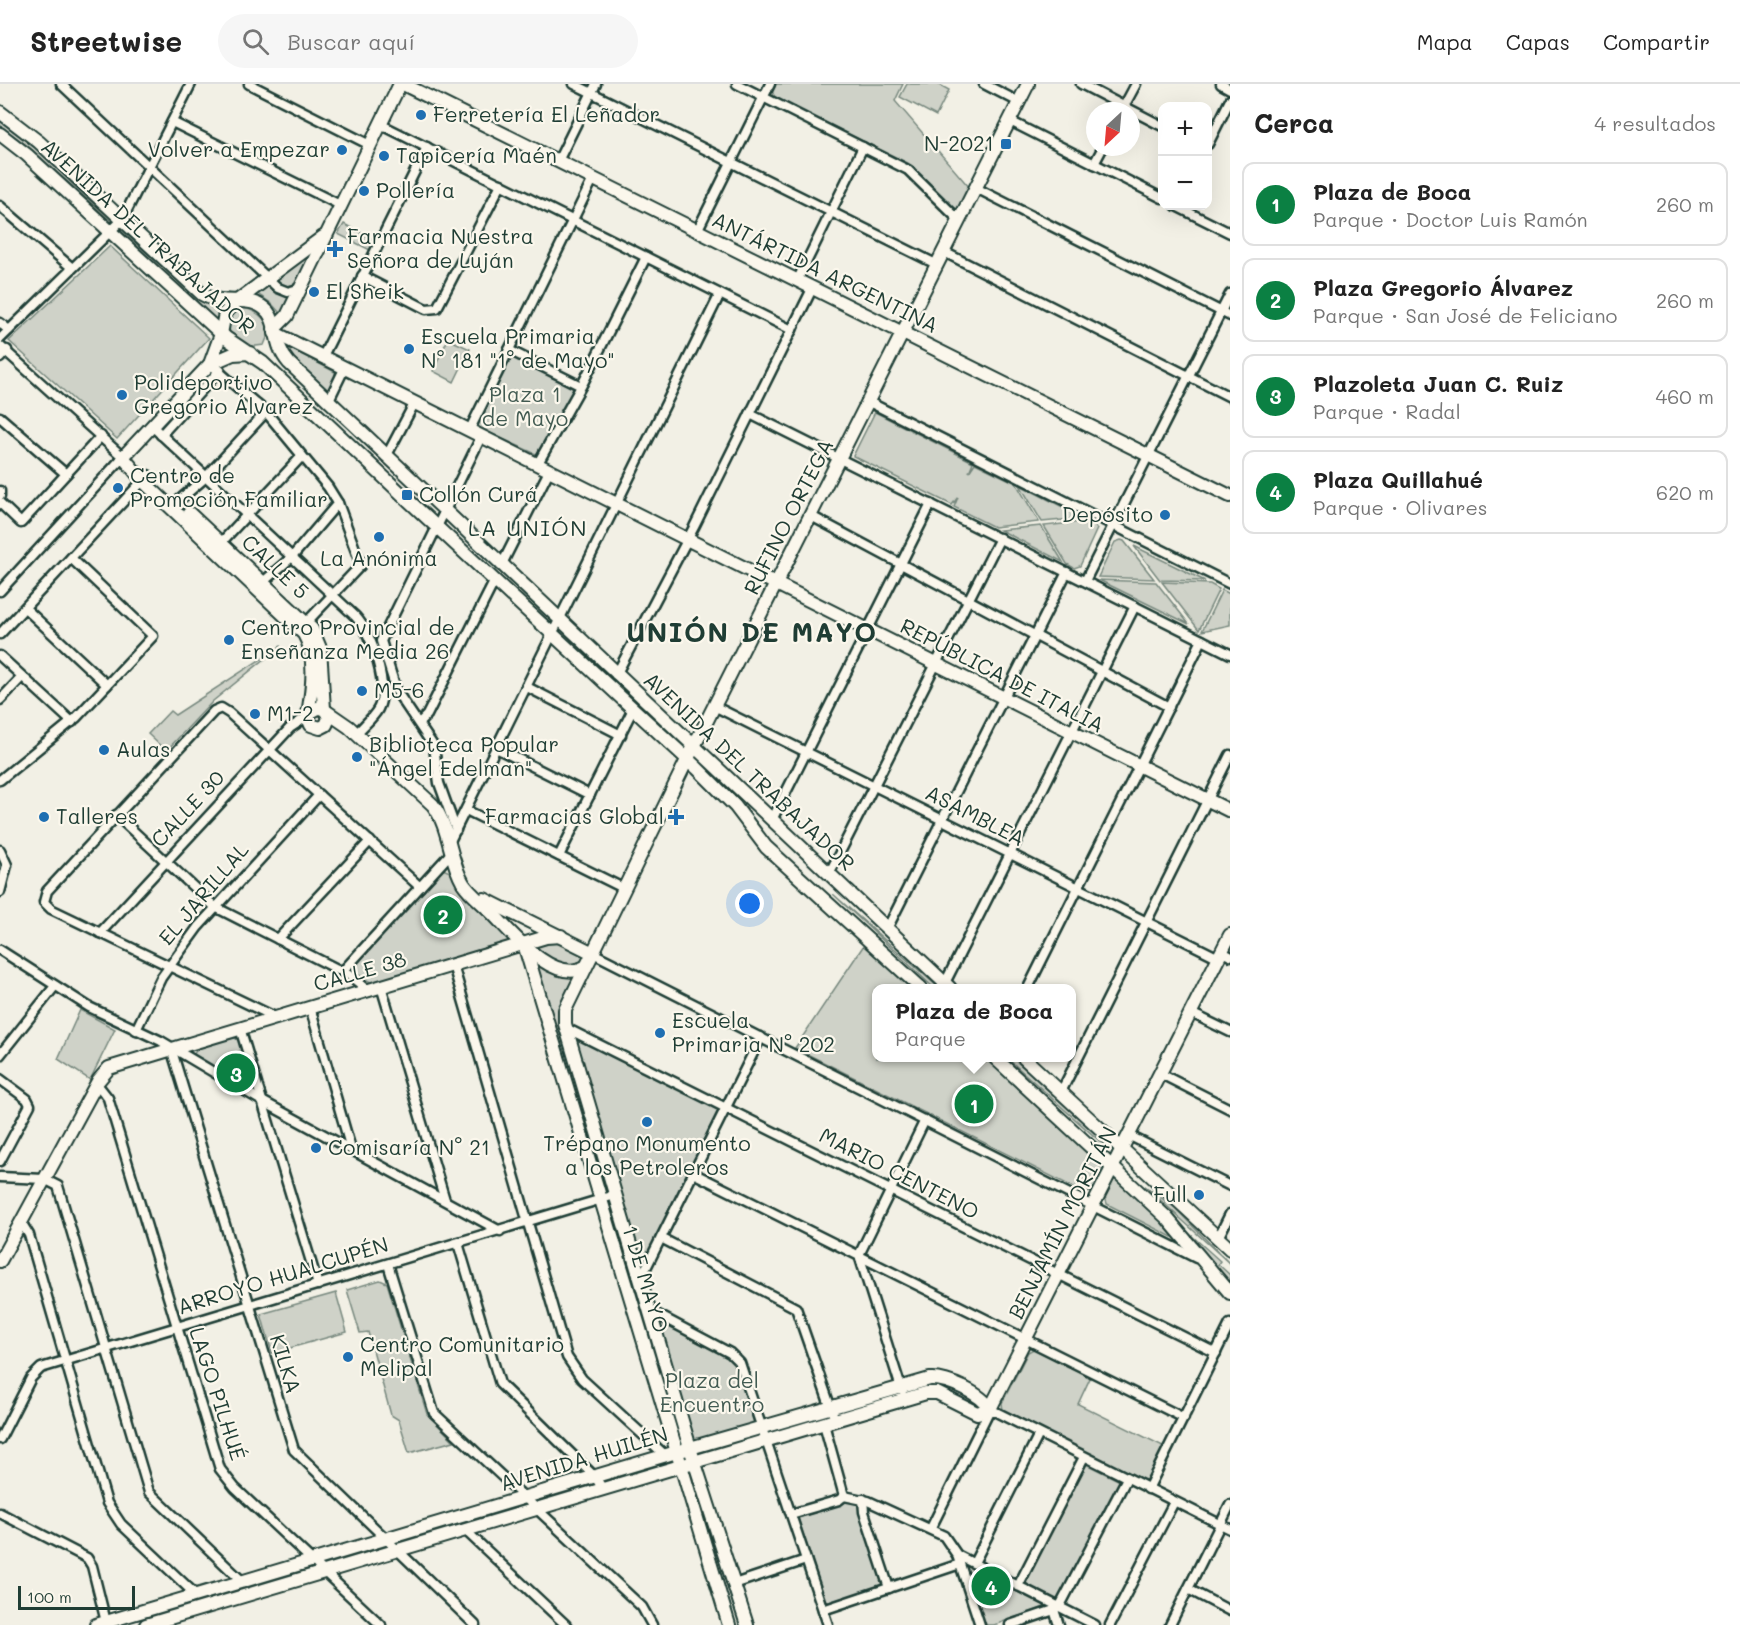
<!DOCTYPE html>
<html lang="es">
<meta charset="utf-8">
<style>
body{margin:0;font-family:Mali,sans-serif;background:#f6f6f6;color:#222}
.controls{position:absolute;right:18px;top:18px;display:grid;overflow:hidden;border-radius:12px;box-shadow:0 6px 24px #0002}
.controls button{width:54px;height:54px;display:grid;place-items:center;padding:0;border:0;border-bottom:2px solid #e0e0e0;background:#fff;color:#222;font:30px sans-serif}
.compass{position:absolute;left:1086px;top:18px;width:54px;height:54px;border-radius:50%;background:#fff;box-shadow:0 6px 24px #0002;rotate:206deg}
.scale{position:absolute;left:18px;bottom:15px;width:117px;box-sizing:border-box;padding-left:6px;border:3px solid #1f3d34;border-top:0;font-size:16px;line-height:21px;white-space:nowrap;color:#1f3d34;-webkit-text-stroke:4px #fbf7ec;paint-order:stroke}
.you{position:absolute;left:750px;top:820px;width:21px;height:21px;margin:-15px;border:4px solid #fff;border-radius:50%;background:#1a73e8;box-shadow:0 0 0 9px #1a73e833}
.badge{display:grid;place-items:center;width:39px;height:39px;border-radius:50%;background:#0b8043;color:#fff;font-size:20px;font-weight:700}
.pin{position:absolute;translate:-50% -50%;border:3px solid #fff;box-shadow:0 2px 6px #0006}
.popup{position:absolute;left:872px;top:900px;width:204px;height:78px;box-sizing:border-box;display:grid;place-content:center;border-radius:12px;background:#fff;filter:drop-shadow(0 2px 4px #0005);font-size:20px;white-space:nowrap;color:#767676}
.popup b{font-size:22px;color:#222}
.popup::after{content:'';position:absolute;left:50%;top:100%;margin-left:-12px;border:12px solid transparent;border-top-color:#fff}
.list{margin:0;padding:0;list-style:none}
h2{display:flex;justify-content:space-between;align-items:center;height:78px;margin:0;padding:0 24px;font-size:26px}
h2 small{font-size:20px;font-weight:400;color:#767676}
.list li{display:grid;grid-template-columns:39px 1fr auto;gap:18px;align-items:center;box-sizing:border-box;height:84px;margin:0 12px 12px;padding:0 12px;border:2px solid #e0e0e0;border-radius:12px}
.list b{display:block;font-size:22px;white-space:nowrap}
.list p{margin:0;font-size:20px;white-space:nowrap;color:#767676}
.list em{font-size:20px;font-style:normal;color:#767676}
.icon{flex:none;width:33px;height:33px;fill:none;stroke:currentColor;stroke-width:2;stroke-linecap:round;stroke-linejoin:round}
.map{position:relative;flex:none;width:1230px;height:1541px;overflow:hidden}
header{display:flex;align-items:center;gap:36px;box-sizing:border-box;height:84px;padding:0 30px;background:#fff;border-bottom:2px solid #e0e0e0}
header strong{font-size:28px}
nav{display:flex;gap:33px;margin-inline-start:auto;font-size:21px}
.search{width:420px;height:54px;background:#f6f6f6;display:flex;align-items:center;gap:15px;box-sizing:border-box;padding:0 21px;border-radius:33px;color:#767676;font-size:22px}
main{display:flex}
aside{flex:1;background:#fff}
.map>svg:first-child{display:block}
.green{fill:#cfd2c8;stroke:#77887e;stroke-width:1.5}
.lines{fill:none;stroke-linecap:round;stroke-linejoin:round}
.street-casing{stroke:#1f3d34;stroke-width:13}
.secondary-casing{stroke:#1f3d34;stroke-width:16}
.primary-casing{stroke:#1f3d34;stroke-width:16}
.street{stroke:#fbf7ec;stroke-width:8}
.secondary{stroke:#fbf7ec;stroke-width:12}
.primary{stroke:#fbf7ec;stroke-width:12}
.poi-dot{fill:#1f6fb2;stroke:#fbf7ec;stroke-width:2}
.labels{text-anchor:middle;stroke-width:4.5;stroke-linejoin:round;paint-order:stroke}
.poi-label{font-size:21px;fill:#1f3d34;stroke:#fbf7ec;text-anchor:start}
.street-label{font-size:21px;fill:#1f3d34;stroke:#fbf7ec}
.park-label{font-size:21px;fill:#425b52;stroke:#fbf7ec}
.neighbourhood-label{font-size:22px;letter-spacing:1.5px;fill:#1f3d34;stroke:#fbf7ec}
.district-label{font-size:27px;font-weight:bold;letter-spacing:1.5px;fill:#1f3d34;stroke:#fbf7ec}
</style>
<header>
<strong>Streetwise</strong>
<div class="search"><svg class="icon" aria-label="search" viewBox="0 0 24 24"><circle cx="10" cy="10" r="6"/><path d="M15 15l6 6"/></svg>Buscar aquí</div>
<nav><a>Mapa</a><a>Capas</a><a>Compartir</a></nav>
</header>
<main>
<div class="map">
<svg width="1230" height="1541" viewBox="0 0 1230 1541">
<rect width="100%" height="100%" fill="#f2f0e5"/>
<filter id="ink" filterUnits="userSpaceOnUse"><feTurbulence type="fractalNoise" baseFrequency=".0167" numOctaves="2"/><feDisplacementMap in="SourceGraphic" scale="12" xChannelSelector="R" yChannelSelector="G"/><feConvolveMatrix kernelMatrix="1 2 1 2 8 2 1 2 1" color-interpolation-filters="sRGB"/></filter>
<g filter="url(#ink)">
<g class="green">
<polygon points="775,0 903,0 895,17 970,104 959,125 954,124 908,79 775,14 772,7"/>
<polygon points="907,0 938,0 949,6 936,32 900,13"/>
<polygon points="0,37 35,64 112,138 29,63 0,41"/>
<polygon points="344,140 375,156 370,166 338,150"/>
<polygon points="122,147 187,205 223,223 217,237 121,149"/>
<polygon points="110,162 209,254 117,355 9,257"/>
<polygon points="317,163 295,205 282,203 276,194"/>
<polygon points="269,199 291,211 282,231 271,219 256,209"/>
<path d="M238,224C254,224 267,233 269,249L264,261L248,263L230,250L228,233Z"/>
<polygon points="448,255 470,265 454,298 433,287"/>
<polygon points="290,264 335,288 335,293 327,307 288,275 285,265"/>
<polygon points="514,273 571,302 574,306 538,371 481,345 477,341 508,276"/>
<polygon points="875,328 973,378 969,388 975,379 1016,399 1039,438 994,443 954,423 958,413 952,421 853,372"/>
<polygon points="1020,401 1084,434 1042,438"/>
<polygon points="1090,437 1097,445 1080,482 1074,484 1067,480 1044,442"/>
<polygon points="1041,442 1063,478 1000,446"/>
<polygon points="1121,456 1124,457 1154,495 1098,493 1115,458"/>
<polygon points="1134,462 1205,497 1160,496"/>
<polygon points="1099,496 1156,498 1189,540"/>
<polygon points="1162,498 1210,500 1219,505 1199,546"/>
<polygon points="1222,506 1230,510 1230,541 1202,547"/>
<polygon points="281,562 213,617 166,667 148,650 170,627 175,631"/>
<polygon points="443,785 452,789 464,812 509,850 508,858 372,899 355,889 355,879"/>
<polygon points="833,810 939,904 934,904"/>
<polygon points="553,855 584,871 584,879 569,884 542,871 537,865 539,859"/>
<polygon points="866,858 916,904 876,904 876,974 990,974 1105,1084 1091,1108 1085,1109 795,964"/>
<polygon points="533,877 576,891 561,922 608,1102 604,1104"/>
<polygon points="80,926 115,945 90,996 58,975"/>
<polygon points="233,953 240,957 255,1004 253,1006 193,971 198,964"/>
<polygon points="581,955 719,1025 644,1177 640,1177 576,960"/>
<polygon points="1007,974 1013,974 1103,1057 1104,1061"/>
<polygon points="1118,1094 1152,1124 1175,1152 1172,1153 1107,1120 1105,1112 1112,1097"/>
<polygon points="1145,1102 1175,1124 1230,1180"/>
<polygon points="1171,1133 1220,1177 1218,1180 1230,1191 1230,1200"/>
<polygon points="380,1196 387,1199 427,1330 454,1357 409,1369 399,1336 391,1331 368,1248 360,1249 347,1206"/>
<polygon points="336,1209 347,1248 272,1269 261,1230"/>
<polygon points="661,1238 729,1273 738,1282 754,1339 694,1358 659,1241"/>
<polygon points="1035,1264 1091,1292 1078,1320 1165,1363 1149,1395 1142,1396 1003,1327 1002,1319 1028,1268"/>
<polygon points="1086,1380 1120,1397 1060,1514 1055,1516 1028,1502 1026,1498"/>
<polygon points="852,1416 858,1420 882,1500 878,1504 826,1519 798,1434"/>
<polygon points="968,1481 1044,1519 1045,1523 994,1541 985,1541 966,1483"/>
</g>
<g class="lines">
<g class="street-casing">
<g id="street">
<polyline points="61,0 278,204 288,208 301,204"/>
<polyline points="249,0 370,61"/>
<polyline points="574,0 938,181"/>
<polyline points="737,0 908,86 960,137"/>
<polyline points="984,0 1019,18"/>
<polyline points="1081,0 1162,42"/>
<polyline points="1221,0 1230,5"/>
<polyline points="1122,26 1136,0"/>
<polyline points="1010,37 1162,114"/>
<polyline points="172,38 340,121"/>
<polyline points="380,40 792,246"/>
<polyline points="1208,60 1230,16"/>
<polyline points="558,77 596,0"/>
<polyline points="1094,80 1103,63"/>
<polyline points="976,104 1230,232"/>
<polyline points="0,122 71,183"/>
<polyline points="1176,122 1230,149"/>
<polyline points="697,147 770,0"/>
<polyline points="944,168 1230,313"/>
<polyline points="362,192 426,225 437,224 501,100"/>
<polyline points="797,197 863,63"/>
<polyline points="0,239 9,246"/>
<polyline points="0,255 122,136 191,0"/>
<polyline points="0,262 123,373 0,507"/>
<polyline points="509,266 581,302"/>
<polyline points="0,274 7,266"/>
<polyline points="322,274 427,63"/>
<polyline points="210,280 266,328 328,403 338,419 361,481 302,543"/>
<polyline points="328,318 344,285"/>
<polyline points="869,318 1230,500"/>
<polyline points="750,330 1230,570"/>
<polyline points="0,333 66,390"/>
<path d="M152,342L356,533C372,551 390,602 378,625C373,634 363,642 356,650"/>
<polyline points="469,347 593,95"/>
<polyline points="161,351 220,286"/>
<polyline points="386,373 414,320"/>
<polyline points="537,381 584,297 646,173"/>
<polyline points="0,407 0,412"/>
<polyline points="177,418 206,393 266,328"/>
<polyline points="0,419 21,439 101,352"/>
<polyline points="811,432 1169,623"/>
<polyline points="217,463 302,372"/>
<polyline points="501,482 549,387"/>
<polyline points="1085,497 1230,210"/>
<polyline points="263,498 292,473 338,419"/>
<polyline points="25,524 107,601"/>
<polyline points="0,550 148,391"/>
<polyline points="0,572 72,638"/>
<polyline points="616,591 694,443 812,205"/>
<polyline points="527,603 621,651"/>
<polyline points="0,616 22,593"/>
<polyline points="716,623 1219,874"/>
<polyline points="419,639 427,631 495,496"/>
<polyline points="496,664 590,711"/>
<polyline points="0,696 76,634 153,552 71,474"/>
<polyline points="466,726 625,805"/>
<polyline points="116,731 215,823 349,891 368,906"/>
<polyline points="772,736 931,420"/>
<polyline points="456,746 439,699 434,663 397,608 381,557 481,353"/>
<polyline points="449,759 720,210"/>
<polyline points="0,766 7,781 0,808"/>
<polyline points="559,772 633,625"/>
<polyline points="829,790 1000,454"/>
<polyline points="887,845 1067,488"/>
<polyline points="100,849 290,644 308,632"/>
<polyline points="278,855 370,757"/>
<polyline points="0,866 89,923 161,957 262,1017 500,1147"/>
<polyline points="1222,868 1230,872"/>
<polyline points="593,869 1196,1174"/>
<polyline points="453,881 567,1273 582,1295 666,1372"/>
<polyline points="343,887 452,768"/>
<polyline points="945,899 1135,522"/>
<polyline points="381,902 445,1116"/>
<polyline points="1028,904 1202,556"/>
<polyline points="310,923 351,1065"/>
<polyline points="1191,929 1230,948"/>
<polyline points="275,933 51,825 44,818 47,807 214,627 221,624 229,629 420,803"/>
<polyline points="240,944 318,1201"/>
<polyline points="566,944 1216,1269"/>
<polyline points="136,946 161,894 198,843 319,711"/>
<polyline points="171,964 294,1366 475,1541"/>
<polyline points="0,971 55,902"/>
<polyline points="1161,990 1230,1025"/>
<polyline points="0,995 27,1015 30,1021 0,1077"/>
<polyline points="97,1000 108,1014 220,1385 235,1404 381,1541"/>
<polyline points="1061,1008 1230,671"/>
<polyline points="1130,1052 1230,1102"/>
<polyline points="693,1089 1184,1334"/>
<polyline points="0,1093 44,1095 58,1102 149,1408 244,1499"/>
<polyline points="21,1138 29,1151 107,1419 121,1440 196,1511"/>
<polyline points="661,1154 796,1224 835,1336"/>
<polyline points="1218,1154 1230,1130"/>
<polyline points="458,1159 500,1300 595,1393 603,1405"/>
<polyline points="388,1180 434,1329 642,1523 652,1541"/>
<polyline points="640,1196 761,953"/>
<polyline points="649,1226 730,1269 740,1279 828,1541"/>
<polyline points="902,1307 859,1171 925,1036"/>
<polyline points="824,1340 844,1412"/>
<polyline points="0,1355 31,1294 41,1284 615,1111"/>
<polyline points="1148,1405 1230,1240"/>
<polyline points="844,1412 868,1417 944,1452 957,1471 980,1541"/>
<polyline points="863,1415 864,1428 889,1504"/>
<polyline points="0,1429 87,1474 92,1482 106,1538"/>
<polyline points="791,1430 839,1416 844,1412"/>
<polyline points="931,1444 990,1325 1230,1445"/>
<polyline points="465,1446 566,1541"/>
<polyline points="957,1471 1095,1541"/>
<polyline points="974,1479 1039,1350"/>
<polyline points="734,1500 806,1476"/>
<polyline points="1018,1502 1084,1373"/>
<polyline points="1188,1505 1230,1527"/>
<polyline points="823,1526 960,1480"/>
<polyline points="1054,1526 1059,1541"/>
<polyline points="1010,1541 1054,1526 1061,1520 1127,1394"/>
<polyline points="1110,1541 1174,1418"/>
<polyline points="1170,1541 1230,1421"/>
</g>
</g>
<g class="secondary-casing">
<g id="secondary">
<polyline points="403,0 1230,412"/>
<polyline points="237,217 323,153"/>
<polyline points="274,245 287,232 400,0"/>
<polyline points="275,249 1230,727"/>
<polyline points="210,280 233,270 250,269"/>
<path d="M123,373L143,397L304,550C315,568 313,597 310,617C309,626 306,633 311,641L320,644L326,641L329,634L326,627"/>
<polyline points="123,373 210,280 221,250"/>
<polyline points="189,429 312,545 320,564 324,625"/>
<path d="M309,629L320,623L349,643L433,721C450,744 449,775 463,799C470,810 483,819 492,829C512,849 553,901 585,883"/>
<polyline points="484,815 593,869"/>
<polyline points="524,860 729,1541"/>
<polyline points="0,1177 98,997 109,984 546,853 561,852"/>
<polyline points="990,1325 1230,851"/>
<path d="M96,1541L690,1364L930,1295C948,1294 982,1310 990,1325"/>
<polyline points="146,1541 926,1309 937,1309 977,1329 990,1325"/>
<polyline points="747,1541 690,1364 565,940 565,926 687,676 1028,0"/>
</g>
</g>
<g class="primary-casing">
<g id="primary">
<path d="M0,28L39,58L202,210C225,224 251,208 268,228C279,242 273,261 289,279L950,904"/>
<polyline points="0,50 27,71 226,254 263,279 425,432 697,684 735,722 766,763 921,904"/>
<polyline points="221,250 225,229 237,217"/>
<polyline points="995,974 1167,1134 1230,1209"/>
<polyline points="1024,974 1230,1165"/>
</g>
</g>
<use href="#street" class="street"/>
<use href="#secondary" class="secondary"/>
<use href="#primary" class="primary"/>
</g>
</g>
<g class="poi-dot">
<circle cx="421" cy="31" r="6"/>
<rect x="1000" y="54" width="12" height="12" rx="3"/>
<circle cx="342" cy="66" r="6"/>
<circle cx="384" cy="72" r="6"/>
<circle cx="364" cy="107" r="6"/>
<path d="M332 156h6v6h6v6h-6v6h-6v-6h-6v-6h6z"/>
<circle cx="314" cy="208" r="6"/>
<circle cx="409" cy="265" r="6"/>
<circle cx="122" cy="311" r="6"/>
<circle cx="118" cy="404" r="6"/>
<rect x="401" y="405" width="12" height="12" rx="3"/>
<circle cx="1165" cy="431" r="6"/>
<circle cx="379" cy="453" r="6"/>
<circle cx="229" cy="556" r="6"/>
<circle cx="362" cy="607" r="6"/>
<circle cx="255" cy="630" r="6"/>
<circle cx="104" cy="666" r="6"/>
<circle cx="357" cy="673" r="6"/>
<circle cx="44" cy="733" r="6"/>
<path d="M673 724h6v6h6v6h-6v6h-6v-6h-6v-6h6z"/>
<circle cx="660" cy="949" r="6"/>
<circle cx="647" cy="1038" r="6"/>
<circle cx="316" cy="1064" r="6"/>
<circle cx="1199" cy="1111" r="6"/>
<circle cx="348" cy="1273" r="6"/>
</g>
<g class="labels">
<g class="poi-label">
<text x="433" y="38">Ferretería El Leñador</text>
<text x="994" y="67" text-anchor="end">N-2021</text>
<text x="330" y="73" text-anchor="end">Volver a Empezar</text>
<text x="396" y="79">Tapicería Maén</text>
<text x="376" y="114">Pollería</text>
<text x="347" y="160">Farmacia Nuestra<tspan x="347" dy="24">Señora de Luján</tspan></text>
<text x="326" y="215">El Sheik</text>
<text x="421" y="260">Escuela Primaria<tspan x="421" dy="24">N° 181 "1° de Mayo"</tspan></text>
<text x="134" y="306">Polideportivo<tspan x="134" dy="24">Gregorio Álvarez</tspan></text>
<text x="130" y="399">Centro de<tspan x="130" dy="24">Promoción Familiar</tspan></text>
<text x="419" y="418">Collón Curá</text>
<text x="1153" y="438" text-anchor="end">Depósito</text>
<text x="379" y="482" text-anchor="middle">La Anónima</text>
<text x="241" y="551">Centro Provincial de<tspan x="241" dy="24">Enseñanza Media 26</tspan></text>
<text x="374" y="614">M5-6</text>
<text x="267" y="637">M1-2</text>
<text x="369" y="668">Biblioteca Popular<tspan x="369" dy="24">"Ángel Edelman"</tspan></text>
<text x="116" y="673">Aulas</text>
<text x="56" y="740">Talleres</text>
<text x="664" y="740" text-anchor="end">Farmacias Global</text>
<text x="672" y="944">Escuela<tspan x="672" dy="24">Primaria N° 202</tspan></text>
<text x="647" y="1067" text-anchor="middle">Trépano Monumento<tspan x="647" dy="24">a los Petroleros</tspan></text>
<text x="328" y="1071">Comisaría N° 21</text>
<text x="1187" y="1118" text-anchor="end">Full</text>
<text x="360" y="1268">Centro Comunitario<tspan x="360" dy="24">Melipal</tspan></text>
</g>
<g class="street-label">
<text transform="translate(148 153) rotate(42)" y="7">AVENIDA DEL TRABAJADOR</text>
<text transform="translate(825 189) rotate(26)" y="7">ANTÁRTIDA ARGENTINA</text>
<text transform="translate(789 433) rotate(-63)" y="7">RUFINO ORTEGA</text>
<text transform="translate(275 483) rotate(43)" y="7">CALLE 5</text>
<text transform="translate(1002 592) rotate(27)" y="7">REPÚBLICA DE ITALIA</text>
<text transform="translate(749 688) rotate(43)" y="7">AVENIDA DEL TRABAJADOR</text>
<text transform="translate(188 725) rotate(-47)" y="7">CALLE 30</text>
<text transform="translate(975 732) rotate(27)" y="7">ASAMBLEA</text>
<text transform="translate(204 810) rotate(-50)" y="7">EL JARILLAL</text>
<text transform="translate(360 888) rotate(-16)" y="7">CALLE 38</text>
<text transform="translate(899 1090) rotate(27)" y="7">MARIO CENTENO</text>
<text transform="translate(1063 1139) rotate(-63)" y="7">BENJAMÍN MORITÁN</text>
<text transform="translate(283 1192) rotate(-17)" y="7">ARROYO HUALCUPÉN</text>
<text transform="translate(645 1195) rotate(73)" y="7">1 DE MAYO</text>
<text transform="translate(285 1280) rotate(73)" y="7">KILKA</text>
<text transform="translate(217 1310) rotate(72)" y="7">LAGO PILHUÉ</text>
<text transform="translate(584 1375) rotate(-17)" y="7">AVENIDA HUILÉN</text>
</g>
<g class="park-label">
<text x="525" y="318">Plaza 1<tspan x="525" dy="24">de Mayo</tspan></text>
<text x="712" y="1304">Plaza del<tspan x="712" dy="24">Encuentro</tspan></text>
</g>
<g class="neighbourhood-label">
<text x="528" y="452">LA UNIÓN</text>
</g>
<g class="district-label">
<text x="752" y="558">UNIÓN DE MAYO</text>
</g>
</g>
</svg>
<div class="controls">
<button>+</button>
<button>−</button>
</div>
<svg class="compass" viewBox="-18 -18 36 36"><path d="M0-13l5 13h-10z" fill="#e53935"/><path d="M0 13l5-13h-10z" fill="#767676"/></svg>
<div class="scale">100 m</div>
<div class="you"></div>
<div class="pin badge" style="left:974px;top:1020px">1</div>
<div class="popup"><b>Plaza de Boca</b>Parque</div>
<div class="pin badge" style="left:443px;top:831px">2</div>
<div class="pin badge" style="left:236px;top:989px">3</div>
<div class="pin badge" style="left:991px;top:1502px">4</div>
</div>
<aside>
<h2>Cerca<small>4 resultados</small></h2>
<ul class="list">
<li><span class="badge">1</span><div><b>Plaza de Boca</b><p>Parque · Doctor Luis Ramón</p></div><em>260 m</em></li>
<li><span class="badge">2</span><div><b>Plaza Gregorio Álvarez</b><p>Parque · San José de Feliciano</p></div><em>260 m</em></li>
<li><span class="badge">3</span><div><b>Plazoleta Juan C. Ruiz</b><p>Parque · Radal</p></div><em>460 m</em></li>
<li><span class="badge">4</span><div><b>Plaza Quillahué</b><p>Parque · Olivares</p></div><em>620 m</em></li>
</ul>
</aside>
</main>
